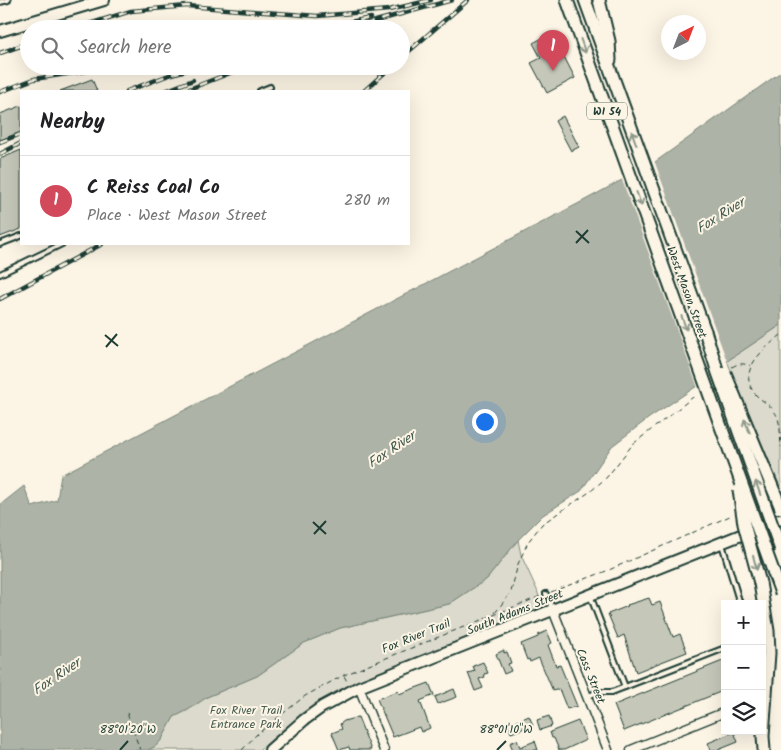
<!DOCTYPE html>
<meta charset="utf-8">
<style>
body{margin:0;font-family:Kalam,sans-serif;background:#f6f6f6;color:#202124}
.controls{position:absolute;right:15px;bottom:15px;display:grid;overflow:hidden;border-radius:0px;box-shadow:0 5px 20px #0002}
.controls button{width:45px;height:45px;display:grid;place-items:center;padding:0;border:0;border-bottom:1px solid #e0e0e0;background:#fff;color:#202124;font:25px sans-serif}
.compass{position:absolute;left:661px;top:15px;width:45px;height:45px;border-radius:50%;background:#fff;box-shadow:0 5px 20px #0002;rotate:42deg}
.you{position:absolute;left:484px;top:421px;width:18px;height:18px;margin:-12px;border:4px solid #fff;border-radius:50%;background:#1a73e8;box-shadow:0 0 0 8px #1a73e833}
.badge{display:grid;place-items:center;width:32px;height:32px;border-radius:50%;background:#d1495b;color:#fff;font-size:16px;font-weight:700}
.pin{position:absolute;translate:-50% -41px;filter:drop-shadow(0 1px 2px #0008)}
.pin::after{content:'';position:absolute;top:26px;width:18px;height:15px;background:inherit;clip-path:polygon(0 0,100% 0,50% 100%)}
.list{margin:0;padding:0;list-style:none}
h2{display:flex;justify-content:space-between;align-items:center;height:65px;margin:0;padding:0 20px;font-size:21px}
h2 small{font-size:16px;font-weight:400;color:#757577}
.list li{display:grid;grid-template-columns:32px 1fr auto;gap:15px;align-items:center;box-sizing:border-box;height:90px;padding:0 20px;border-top:1px solid #e0e0e0}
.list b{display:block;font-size:19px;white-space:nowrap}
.list p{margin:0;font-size:16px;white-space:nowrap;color:#757577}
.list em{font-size:16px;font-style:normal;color:#757577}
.icon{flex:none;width:28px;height:28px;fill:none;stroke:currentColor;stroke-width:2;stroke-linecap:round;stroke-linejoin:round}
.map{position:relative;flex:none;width:781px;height:750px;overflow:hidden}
.search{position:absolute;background:#fff;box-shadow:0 5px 20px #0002;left:20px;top:20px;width:390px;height:55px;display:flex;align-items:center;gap:12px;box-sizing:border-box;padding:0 18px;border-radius:28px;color:#757577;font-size:19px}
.panel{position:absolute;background:#fff;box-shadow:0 5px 20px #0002;left:20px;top:90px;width:390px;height:155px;border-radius:0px}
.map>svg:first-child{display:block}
.green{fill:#dcdacc;stroke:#7e8c80}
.water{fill:#aeb3a7;stroke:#758479}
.pier{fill:#fcf5e5}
.building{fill:#c5c7b9;stroke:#1f3d34}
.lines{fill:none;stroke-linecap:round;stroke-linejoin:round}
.lane-casing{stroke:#1f3d34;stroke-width:8}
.street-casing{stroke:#1f3d34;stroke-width:11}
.secondary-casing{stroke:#1f3d34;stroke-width:14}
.primary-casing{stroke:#1f3d34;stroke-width:15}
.path{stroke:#1f3d34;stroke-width:1;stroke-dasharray:5 4;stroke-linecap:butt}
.lane{stroke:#fcf5e5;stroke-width:4}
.street{stroke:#fcf5e5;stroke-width:8}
.secondary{stroke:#fcf5e5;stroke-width:10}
.primary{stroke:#fcf5e5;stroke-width:11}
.rail-casing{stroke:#1f3d34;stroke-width:4.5}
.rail{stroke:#fcf5e5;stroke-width:2.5;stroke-dasharray:8;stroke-linecap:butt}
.primary-bridge-casing{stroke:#1f3d34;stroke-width:15;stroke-linecap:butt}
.primary-bridge{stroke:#fcf5e5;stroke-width:11}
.oneway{stroke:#8e998c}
.ticks{fill:none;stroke:#1f3d34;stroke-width:2}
.labels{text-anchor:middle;stroke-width:4;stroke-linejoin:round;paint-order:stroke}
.shield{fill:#fcf5e5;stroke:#617469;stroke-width:1}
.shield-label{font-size:11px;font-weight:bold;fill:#1f3d34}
.street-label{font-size:12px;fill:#1f3d34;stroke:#fcf5e5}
.park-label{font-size:12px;fill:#455c52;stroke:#fcf5e5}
.water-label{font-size:14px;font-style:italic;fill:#435a51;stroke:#fcf5e5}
.ticks-label{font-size:12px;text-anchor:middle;fill:#1f3d34;stroke:#fcf5e5;stroke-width:4;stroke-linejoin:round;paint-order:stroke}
</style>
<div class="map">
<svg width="781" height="750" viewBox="0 0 781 750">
<rect width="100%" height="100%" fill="#fcf5e5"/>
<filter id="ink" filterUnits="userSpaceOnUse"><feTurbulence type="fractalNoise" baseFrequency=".02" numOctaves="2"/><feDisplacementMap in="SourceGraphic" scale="10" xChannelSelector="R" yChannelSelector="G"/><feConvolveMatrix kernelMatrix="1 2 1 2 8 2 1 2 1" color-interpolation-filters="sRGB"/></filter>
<g filter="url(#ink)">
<g class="green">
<polygon points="781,325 781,489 727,361"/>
<path d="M518,540L521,555L537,590L542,607L353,683C318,702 289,723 260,750H148L156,746L162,739L174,717L188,710L207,697L257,676L304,643L340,628L449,604L487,579Z"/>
</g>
<polygon class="water" points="781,72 781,325 730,359 712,376 649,418 612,446 581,491 543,515 518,540 487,579 449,604 340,628 304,643 257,676 207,697 188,710 174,717 162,739 156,746 148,750 0,750 0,505 24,486 32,507 57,500 61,475 587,199 655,162"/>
<polygon class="pier" points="654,160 728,364 713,378 698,388 621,177"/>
<g class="building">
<polygon points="552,33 575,78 547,93 531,63 541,58 533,43"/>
<polygon points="92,79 97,91 60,91"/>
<polygon points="21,106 21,132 0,140 0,114"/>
<polygon points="563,116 579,147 571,151 555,121"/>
<polygon points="21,150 21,229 0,237 0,159"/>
<polygon points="649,598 652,605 660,602 673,637 680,634 687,652 636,672 624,635 618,638 608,614 628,606 627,605"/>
<polygon points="547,631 552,643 548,645 556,666 560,665 577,706 567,709 559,689 553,691 539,658 530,662 529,659 527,660 521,644 538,637 538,635"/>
<polygon points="504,650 504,653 507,652 511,663 508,664 511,671 504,674 496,654"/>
<polygon points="725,660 725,690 624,731 614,705"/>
<polygon points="483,662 488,673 484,674 485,677 479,679 483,688 475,691 468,673 475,671 473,666"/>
<polygon points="429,683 434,695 420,701 430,728 421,732 419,727 393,737 377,699 398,691 399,694"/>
<polygon points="454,689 457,697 438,704 435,697"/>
<polygon points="529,716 533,725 511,733 508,725"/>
<polygon points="549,716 552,726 540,730 537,720"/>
<polygon points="358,717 371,750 350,750 349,747 339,750 332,733 342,729 340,724 344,721"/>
<polygon points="578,721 586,740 564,750 559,750 554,738 552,738 550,732"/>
<polygon points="734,732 738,742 718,750 711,750 708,743"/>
<polygon points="517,740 520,747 535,741 538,750 513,750 510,743"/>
</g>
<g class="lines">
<g class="lane-casing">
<g id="lane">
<polyline points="0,2 8,0"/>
<polyline points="260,91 270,87"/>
<polyline points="0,244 21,236"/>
<polyline points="0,274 62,244"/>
<polyline points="722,544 740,604"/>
<polyline points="546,594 552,608"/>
<polyline points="590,595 625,687"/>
<polyline points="587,697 597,692 612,692 725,648"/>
</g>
</g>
<g class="street-casing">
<g id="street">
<polyline points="553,610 608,750"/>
<polyline points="359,687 384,750"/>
<polyline points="631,750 725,712"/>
</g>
</g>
<g class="secondary-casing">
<g id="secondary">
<polyline points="0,31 104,0"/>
<polyline points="270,750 304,720 322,707 359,687 781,519"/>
</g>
</g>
<g class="primary-casing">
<g id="primary">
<polyline points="567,0 667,277"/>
<polyline points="585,0 705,331"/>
<polyline points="599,0 609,41 610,60"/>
<polyline points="760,583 768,631 769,653 763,736 764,750"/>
</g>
</g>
<g class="path">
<path d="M781,335C764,349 735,371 756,395C764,403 771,404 777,416C781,425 780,437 781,447"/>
<path d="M732,367C738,363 744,363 751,366"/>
<polyline points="551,592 609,570 732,515"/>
<polyline points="495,613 511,592 518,564 528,542 542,524 591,491 607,477 633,444 697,394"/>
<polyline points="344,676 348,683"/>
<polyline points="127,713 140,750"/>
<polyline points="242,750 256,735 305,696 344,675 541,596"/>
</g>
<use href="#lane" class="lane"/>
<use href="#street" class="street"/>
<use href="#secondary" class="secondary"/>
<use href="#primary" class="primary"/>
<g class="rail-casing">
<g id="rail">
<polyline points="365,24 452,0"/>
<polyline points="73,29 131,11 187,6 317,16 389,10 431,0"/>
<polyline points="312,29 371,18"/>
<polyline points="0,53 29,43"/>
<polyline points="401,58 468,0"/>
<polyline points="127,91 169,75 199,66"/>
<polyline points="165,91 193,80"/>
<polyline points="184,91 248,66"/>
<polyline points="364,91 392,66"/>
<polyline points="0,92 34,79 119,66"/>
<polyline points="0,142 21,134"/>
<polyline points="0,154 21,143"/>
<polyline points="0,299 102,244"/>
</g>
</g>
<use href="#rail" class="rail"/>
<g class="primary-bridge-casing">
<g id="primary-bridge">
<polyline points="667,277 781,593"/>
<polyline points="705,331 718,373 781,550"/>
<polyline points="725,373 781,508"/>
<polyline points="739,490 744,524 760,583"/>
</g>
</g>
<use href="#primary-bridge" class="primary-bridge"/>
</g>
<defs><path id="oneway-shaft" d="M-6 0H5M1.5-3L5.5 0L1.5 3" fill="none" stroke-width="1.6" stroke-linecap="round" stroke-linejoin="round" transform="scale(1.25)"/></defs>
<g class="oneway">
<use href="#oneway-shaft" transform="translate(583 46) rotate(70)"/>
<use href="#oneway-shaft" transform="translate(634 138) rotate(-110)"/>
<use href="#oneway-shaft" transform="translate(639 199) rotate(70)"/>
<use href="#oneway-shaft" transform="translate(684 323) rotate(70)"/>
<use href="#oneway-shaft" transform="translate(747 426) rotate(-112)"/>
<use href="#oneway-shaft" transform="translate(758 488) rotate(-109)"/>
<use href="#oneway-shaft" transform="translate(755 563) rotate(75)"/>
</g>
</g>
<path class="ticks" d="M576,231L589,243M576,243L588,230M105,335L118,346M106,347L117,334M313,522L326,534M314,534L326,521M120,750L128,741M497,750L506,741"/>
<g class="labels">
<rect class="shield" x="587" y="102.5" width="40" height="17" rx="4"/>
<g class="shield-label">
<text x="607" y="115">WI 54</text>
</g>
<g class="street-label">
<text transform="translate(687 292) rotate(70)" y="4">West Mason Street</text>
<text transform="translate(515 612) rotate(-22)" y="4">South Adams Street</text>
<text transform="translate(416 636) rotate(-22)" y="4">Fox River Trail</text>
<text transform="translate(591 676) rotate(68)" y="4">Cass Street</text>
</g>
<g class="park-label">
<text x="246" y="714">Fox River Trail<tspan x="246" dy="14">Entrance Park</tspan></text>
</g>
<g class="water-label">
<text transform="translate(720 215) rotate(-32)" y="5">Fox River</text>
<text transform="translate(391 449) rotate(-34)" y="5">Fox River</text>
<text transform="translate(56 676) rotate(-34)" y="5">Fox River</text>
</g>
</g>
<g class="ticks-label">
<text x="128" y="733">88°01'20"W</text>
<text x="506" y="733">88°01'10"W</text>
</g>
</svg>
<div class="controls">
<button>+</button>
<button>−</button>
<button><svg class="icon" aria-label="layers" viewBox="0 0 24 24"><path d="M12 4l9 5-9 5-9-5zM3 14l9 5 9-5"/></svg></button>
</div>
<svg class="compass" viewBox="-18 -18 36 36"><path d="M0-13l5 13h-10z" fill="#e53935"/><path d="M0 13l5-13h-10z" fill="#757577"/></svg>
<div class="you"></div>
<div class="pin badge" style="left:553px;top:71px">1</div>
<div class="search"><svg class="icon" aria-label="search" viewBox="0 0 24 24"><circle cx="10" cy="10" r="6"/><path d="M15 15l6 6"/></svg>Search here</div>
<section class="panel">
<h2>Nearby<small></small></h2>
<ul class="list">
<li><span class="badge">1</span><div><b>C Reiss Coal Co</b><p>Place · West Mason Street</p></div><em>280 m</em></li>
</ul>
</section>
</div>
